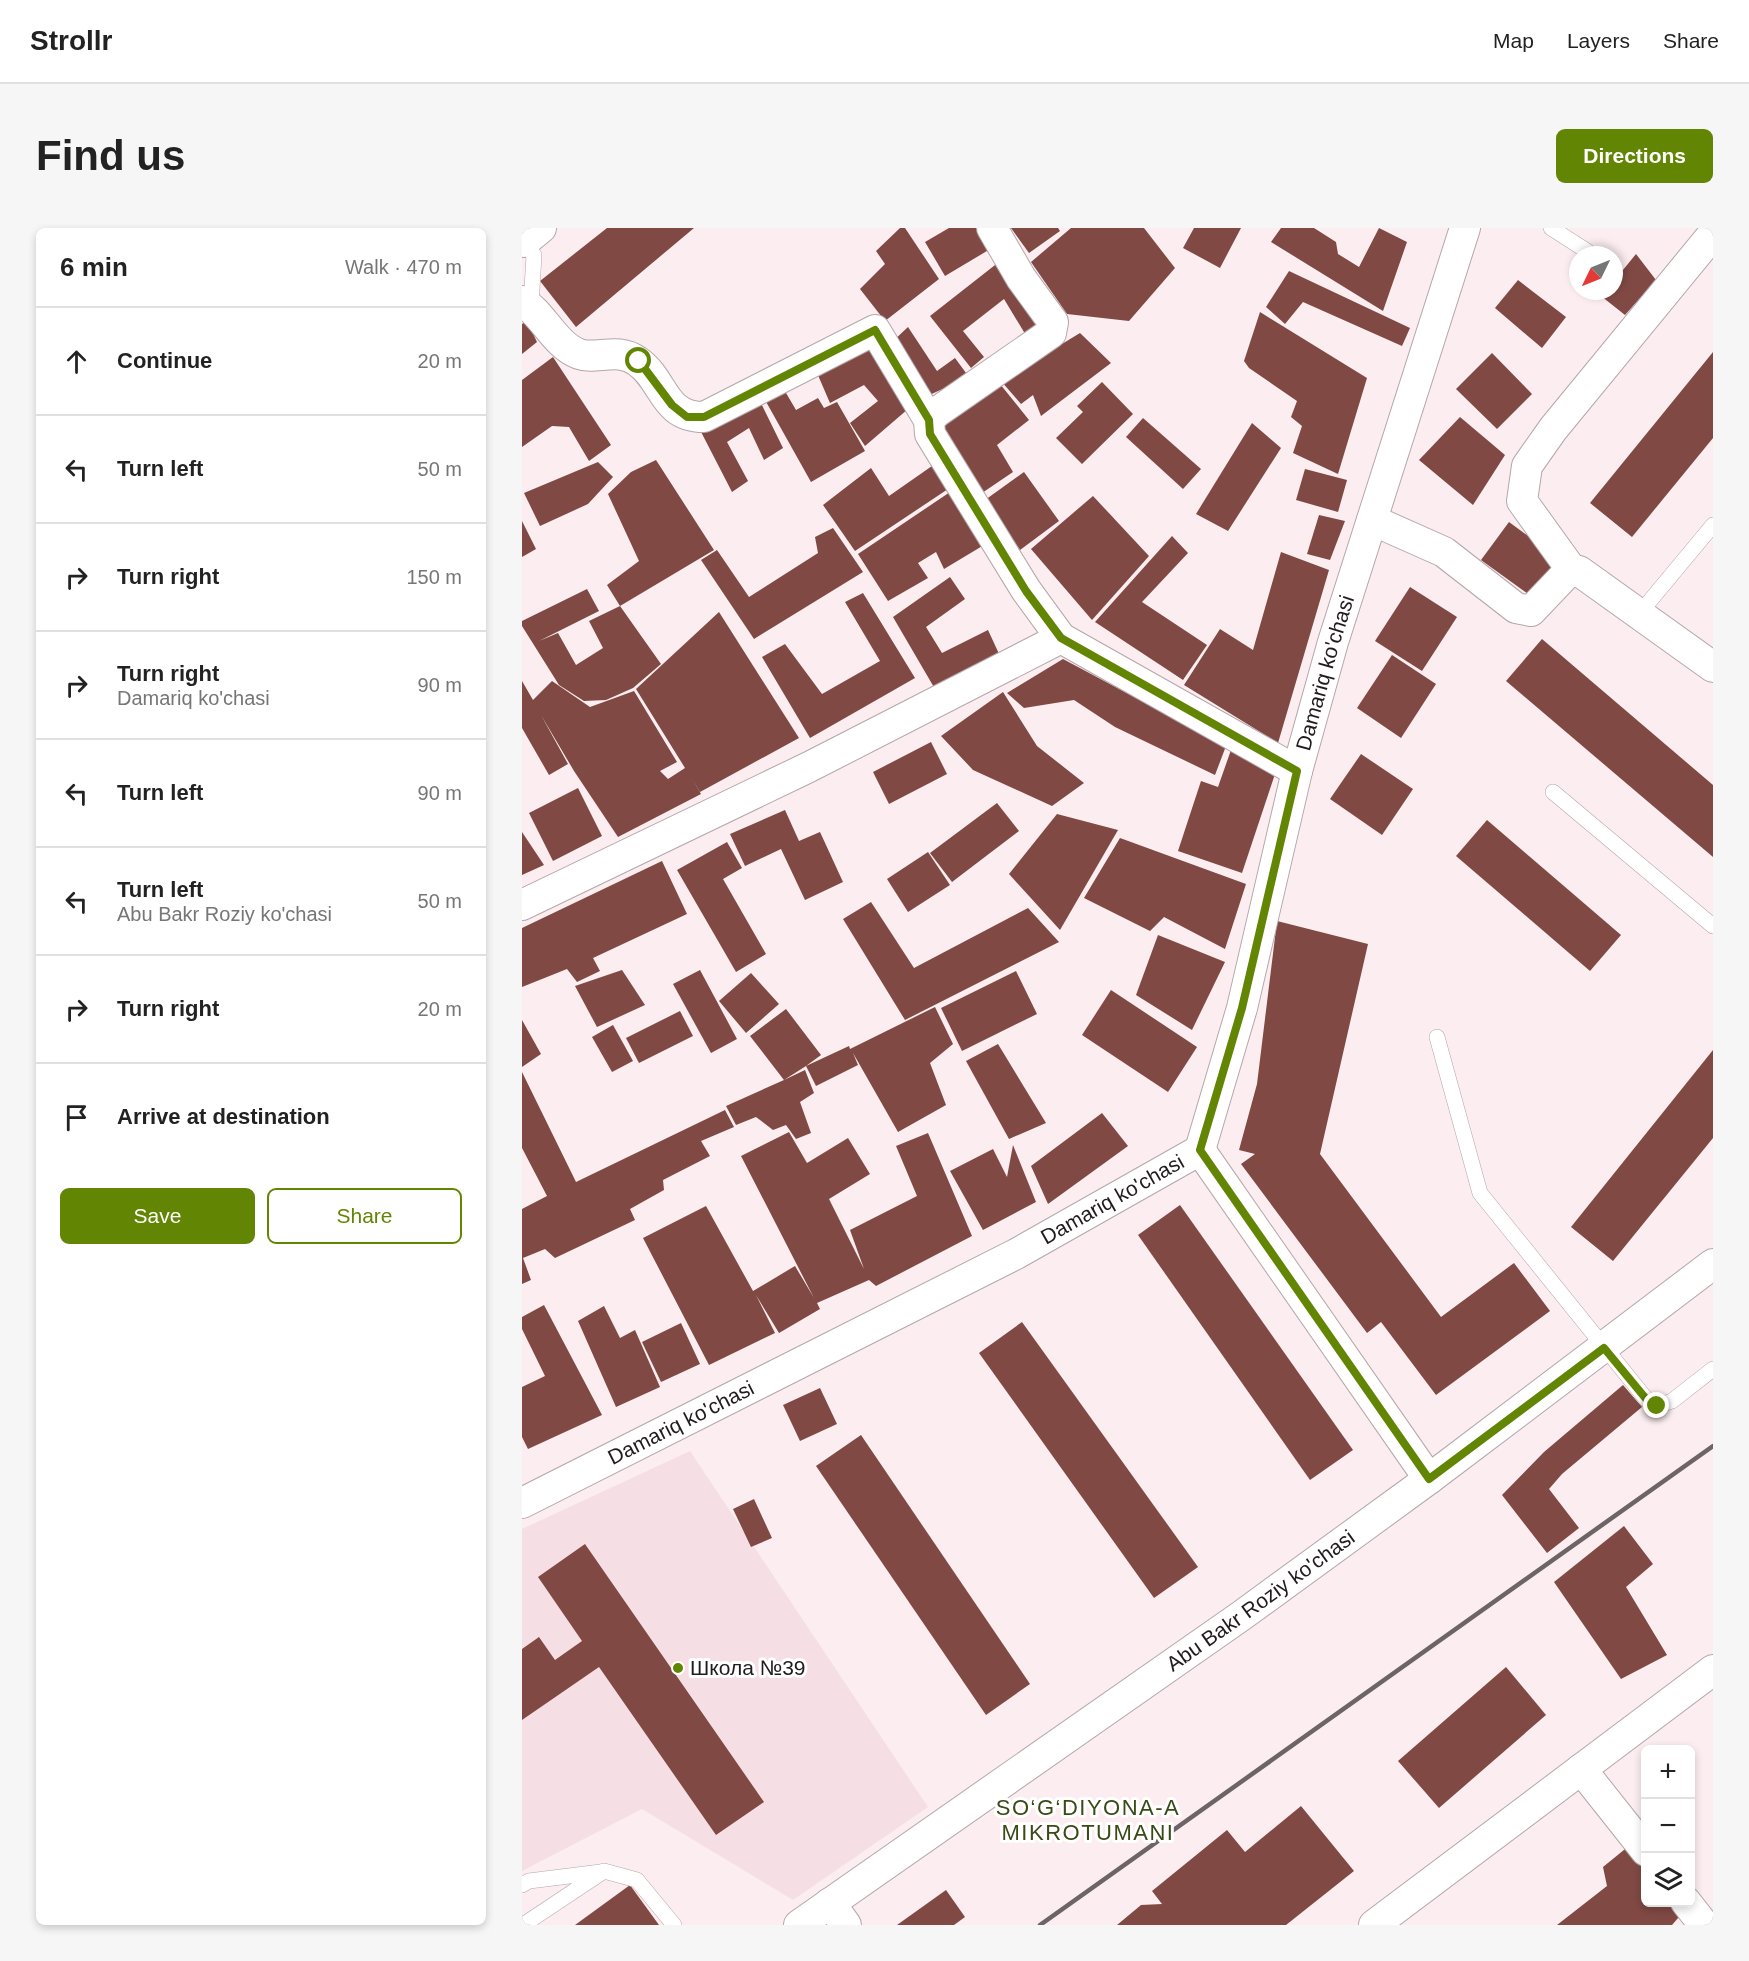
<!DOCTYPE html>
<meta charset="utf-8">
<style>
body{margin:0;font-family:Arial,sans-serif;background:#f6f6f6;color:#222}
.controls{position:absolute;right:18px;bottom:18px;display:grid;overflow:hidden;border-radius:9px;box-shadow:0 3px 9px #0003}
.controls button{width:54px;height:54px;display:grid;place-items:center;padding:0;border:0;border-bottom:2px solid #e0e0e0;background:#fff;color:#222;font:30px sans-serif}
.compass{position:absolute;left:1047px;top:18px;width:54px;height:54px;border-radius:50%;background:#fff;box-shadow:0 3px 9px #0003;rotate:227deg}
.stop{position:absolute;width:18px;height:18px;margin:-14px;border:4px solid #628604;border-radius:50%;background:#fff}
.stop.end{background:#628604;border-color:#fff;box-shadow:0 2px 6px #0008}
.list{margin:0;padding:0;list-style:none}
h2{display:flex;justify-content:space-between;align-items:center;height:78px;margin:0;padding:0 24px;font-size:26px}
h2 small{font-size:20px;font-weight:400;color:#767676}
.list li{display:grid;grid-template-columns:39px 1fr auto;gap:18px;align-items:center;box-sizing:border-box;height:108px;padding:0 24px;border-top:2px solid #e0e0e0}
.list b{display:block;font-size:22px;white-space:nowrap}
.list p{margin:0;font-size:20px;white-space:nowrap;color:#767676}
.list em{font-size:20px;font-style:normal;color:#767676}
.actions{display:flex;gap:12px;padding:18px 24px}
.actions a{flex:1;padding:14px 0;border:2px solid #628604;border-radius:9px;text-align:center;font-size:21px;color:#628604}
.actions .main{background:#628604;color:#fff}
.icon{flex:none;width:33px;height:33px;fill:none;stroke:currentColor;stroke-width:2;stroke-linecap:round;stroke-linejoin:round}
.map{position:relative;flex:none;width:1191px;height:1697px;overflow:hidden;border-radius:9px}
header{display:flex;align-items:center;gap:36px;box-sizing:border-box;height:84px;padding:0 30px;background:#fff;border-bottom:2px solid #e0e0e0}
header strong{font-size:28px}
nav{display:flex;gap:33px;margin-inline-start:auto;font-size:21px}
.intro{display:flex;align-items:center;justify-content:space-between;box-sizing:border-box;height:144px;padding:0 36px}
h1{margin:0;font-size:42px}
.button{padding:15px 27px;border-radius:9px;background:#628604;color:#fff;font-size:21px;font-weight:700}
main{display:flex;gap:36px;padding:0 36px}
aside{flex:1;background:#fff;border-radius:9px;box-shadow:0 3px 9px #0003}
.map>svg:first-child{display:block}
.built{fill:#f5dfe5}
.building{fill:#804944}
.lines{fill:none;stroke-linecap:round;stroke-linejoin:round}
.service-casing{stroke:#b4a7aa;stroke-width:16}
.minor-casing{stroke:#b4a7aa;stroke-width:32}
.service{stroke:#fff;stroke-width:15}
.minor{stroke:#fff;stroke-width:30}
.rail{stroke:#6c6466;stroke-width:4.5}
.route{stroke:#628604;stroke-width:8}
.poi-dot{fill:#628604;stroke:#fff;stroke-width:2}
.labels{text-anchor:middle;stroke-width:6;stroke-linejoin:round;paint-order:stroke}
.street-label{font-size:21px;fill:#201b1d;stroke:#fff}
.poi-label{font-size:21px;fill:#201b1d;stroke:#fff;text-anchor:start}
.neighbourhood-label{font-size:22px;letter-spacing:1.5px;fill:#384a15;stroke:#fff}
</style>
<header>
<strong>Strollr</strong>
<nav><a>Map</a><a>Layers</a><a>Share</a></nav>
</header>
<div class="intro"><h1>Find us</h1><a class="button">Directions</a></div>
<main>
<aside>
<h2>6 min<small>Walk · 470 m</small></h2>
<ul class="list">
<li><svg class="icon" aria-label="ahead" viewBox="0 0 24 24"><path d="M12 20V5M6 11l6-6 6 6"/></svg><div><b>Continue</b></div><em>20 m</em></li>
<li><svg class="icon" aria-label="left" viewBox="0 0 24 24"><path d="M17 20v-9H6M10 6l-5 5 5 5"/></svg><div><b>Turn left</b></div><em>50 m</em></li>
<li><svg class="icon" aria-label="right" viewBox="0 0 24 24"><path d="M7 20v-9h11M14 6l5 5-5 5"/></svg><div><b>Turn right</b></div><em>150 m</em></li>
<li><svg class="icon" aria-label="right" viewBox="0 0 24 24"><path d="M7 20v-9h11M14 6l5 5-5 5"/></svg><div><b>Turn right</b><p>Damariq ko'chasi</p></div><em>90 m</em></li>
<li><svg class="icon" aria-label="left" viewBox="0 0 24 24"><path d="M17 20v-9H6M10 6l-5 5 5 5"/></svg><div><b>Turn left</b></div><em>90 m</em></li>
<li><svg class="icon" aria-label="left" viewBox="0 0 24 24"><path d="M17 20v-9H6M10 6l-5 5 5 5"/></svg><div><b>Turn left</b><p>Abu Bakr Roziy ko'chasi</p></div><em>50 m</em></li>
<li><svg class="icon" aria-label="right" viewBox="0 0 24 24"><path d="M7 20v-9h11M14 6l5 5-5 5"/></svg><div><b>Turn right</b></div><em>20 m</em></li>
<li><svg class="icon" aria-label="arrive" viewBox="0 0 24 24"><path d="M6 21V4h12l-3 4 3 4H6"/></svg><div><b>Arrive at destination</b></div></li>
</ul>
<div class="actions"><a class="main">Save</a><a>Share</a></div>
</aside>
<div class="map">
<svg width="1191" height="1697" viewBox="0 0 1191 1697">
<rect width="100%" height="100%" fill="#fbedf0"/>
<polygon class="built" points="168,1223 406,1579 271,1672 120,1581 0,1643 0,1301"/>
<g class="building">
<polygon points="85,0 172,0 54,99 18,53"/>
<polygon points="378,0 383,0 417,51 363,93 338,61 363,36 354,23"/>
<polygon points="427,0 465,0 475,17 423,48 403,14"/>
<polygon points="489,0 536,0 538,3 507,25"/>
<polygon points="549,0 622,0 653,40 607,93 545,86 509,34"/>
<polygon points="672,0 719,0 698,40 661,20"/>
<polygon points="759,0 792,0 814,14 816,26 837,39 857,0 885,14 861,83 749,14"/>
<polygon points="1114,26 1134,52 1103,87 1079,68 1083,63 1092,63 1092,53"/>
<polygon points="482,30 519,98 505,109 482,71 441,103 462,129 449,140 408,88"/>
<polygon points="767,43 888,100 880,118 781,74 763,96 744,79"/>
<polygon points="996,52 1044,89 1020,120 973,80"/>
<polygon points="738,84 845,150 816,246 771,225 780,198 769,189 775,173 727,140 722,133"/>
<polygon points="5,93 15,114 0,126 0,96"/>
<polygon points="386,99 415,143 433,130 447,149 403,169 368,116"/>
<polygon points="352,104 393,175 343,218 328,195 356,173 342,157 308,175 292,138"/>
<polygon points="558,105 589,135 519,188 511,167 499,176 479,153"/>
<polygon points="1191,124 1191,210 1110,309 1068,275"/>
<polygon points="970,125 1010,166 975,201 934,161"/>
<polygon points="31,129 89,217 67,233 47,199 30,198 0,219 0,152"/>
<polygon points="257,153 274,182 296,170 302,180 315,174 343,223 289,254 238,163"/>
<polygon points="580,154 611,186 560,236 534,210 561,184 555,178"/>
<polygon points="478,156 507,192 475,217 491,244 460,265 420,195"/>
<polygon points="235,167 261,220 242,232 227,200 205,214 226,253 210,264 176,198"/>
<polygon points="938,189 983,227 951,277 897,232"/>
<polygon points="621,190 679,241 661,261 604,209"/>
<polygon points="730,195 759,220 706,303 674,286"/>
<polygon points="420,231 435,255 333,323 301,277 349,240 367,268"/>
<polygon points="134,232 192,322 98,378 85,357 117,333 86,266 109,244"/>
<polygon points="76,234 91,249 66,276 18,298 2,265"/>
<polygon points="783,241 825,252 816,284 774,272"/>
<polygon points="502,244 537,293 498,322 463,272"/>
<polygon points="437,258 467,314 422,341 414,324 396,335 406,350 366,373 336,326"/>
<polygon points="571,268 627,328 570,392 509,321"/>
<polygon points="797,287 823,293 808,332 785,326"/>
<polygon points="0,293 14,321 0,329"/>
<polygon points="987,294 1036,330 1009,368 959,332"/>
<polygon points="311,300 341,344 232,411 179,332 195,322 227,369 296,325 293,309"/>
<polygon points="650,308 666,325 620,374 685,417 661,452 573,394"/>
<polygon points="759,324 807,342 756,515 662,457 698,401 731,422"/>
<polygon points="428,349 443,371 404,399 420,425 466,402 478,428 413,461 371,389"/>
<polygon points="888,359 935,389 900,443 853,413"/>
<polygon points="65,361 77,383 17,413 36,405 54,437 81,420 67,393 98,378 139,436 111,460 84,472 62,473 37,457 0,398 0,393"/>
<polygon points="341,365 393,450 288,510 240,429 263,416 300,466 358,433 323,374"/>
<polygon points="197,384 277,510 178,564 168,547 179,566 96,609 52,543 19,487 46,536 27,547 0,500 0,453 11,472 30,453 68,479 112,463 155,534 138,543 146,551 163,540 114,461"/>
<polygon points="1020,411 1191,557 1191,629 984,453"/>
<polygon points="870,427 914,456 879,510 835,480"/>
<polygon points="541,431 704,518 693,547 593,499 552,472 502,480 485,465"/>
<polygon points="481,464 515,518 562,555 530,578 451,542 419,508"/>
<polygon points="409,514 425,546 367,576 351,544"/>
<polygon points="709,522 756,537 720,645 656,623 679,553 696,559"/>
<polygon points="839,526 891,561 860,607 808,571"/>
<polygon points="56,560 80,608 31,633 7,585"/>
<polygon points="475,575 497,603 430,654 408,625"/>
<polygon points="263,582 277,613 298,604 321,654 283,672 259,621 223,638 208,606"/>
<polygon points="535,586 596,602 538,702 487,646"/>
<polygon points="965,592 1099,707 1068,743 934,628"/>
<polygon points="0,604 22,637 0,647"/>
<polygon points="598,610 724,656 703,721 642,689 628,703 562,670"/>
<polygon points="205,614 220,640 201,651 244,726 214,744 155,642"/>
<polygon points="406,624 428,657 386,684 365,651"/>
<polygon points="140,633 165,686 71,730 78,743 55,754 45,741 0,759 0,700"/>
<polygon points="349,674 392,740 506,680 537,714 383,792 321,691"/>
<polygon points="755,693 846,716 798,926 919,1089 992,1035 1028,1083 914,1167 859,1094 845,1105 719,936 733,926 717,922 735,856"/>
<polygon points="636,707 703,734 670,802 614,767"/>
<polygon points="100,742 123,777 75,799 53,758"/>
<polygon points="178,742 215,811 189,825 151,756"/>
<polygon points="494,743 515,786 440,823 419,780"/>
<polygon points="229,745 257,776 224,805 197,773"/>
<polygon points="589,762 675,819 646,864 560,807"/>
<polygon points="413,779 431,816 408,835 424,877 376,904 331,825 336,837 294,858 284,838 262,852 283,842 292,865 278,874 289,905 274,911 264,897 251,902 234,889 214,897 204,878 262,852 228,808 264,781 299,827 284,838 327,818 328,821"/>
<polygon points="158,783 171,808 117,835 104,810"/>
<polygon points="0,792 19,826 0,839"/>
<polygon points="91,797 111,833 90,844 70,809"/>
<polygon points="476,816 524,895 487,911 444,833"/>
<polygon points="1191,822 1191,910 1091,1033 1049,999"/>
<polygon points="0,844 54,954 203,882 212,899 179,913 188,928 141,952 142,962 108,981 113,992 33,1030 23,1021 1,1030 9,1052 0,1056 0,981 25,968 0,920"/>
<polygon points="580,885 606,918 526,976 509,938"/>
<polygon points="267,904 285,935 326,910 348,946 307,971 342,1041 328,1002 395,968 374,918 406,905 450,1008 354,1058 347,1052 295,1075 298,1081 257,1105 234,1067 253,1105 187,1137 121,1010 184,978 231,1063 273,1038 292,1070 219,928"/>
<polygon points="491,917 514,974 461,1002 428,943 471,921 485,949"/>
<polygon points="658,977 831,1222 788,1252 616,1007"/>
<polygon points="22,1077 80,1187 6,1221 0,1209 0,1159 23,1148 0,1101 0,1089"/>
<polygon points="82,1078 98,1110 113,1102 138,1159 94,1179 56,1093"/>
<polygon points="500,1094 676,1339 632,1370 457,1125"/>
<polygon points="159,1095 178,1136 139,1154 120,1114"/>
<polygon points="1101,1157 1120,1179 1040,1246 1027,1261 1057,1300 1025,1325 980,1267 1022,1224"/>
<polygon points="298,1160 315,1196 278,1213 261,1177"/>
<polygon points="339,1207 508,1456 464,1487 294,1238"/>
<polygon points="232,1271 250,1310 229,1319 211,1281"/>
<polygon points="1102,1298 1131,1336 1104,1359 1145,1427 1099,1451 1032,1354"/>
<polygon points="63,1316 242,1574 194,1607 77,1439 0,1492 0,1421 17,1409 33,1432 60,1413 16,1349"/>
<polygon points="984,1439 1024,1487 917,1580 876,1533"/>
<polygon points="779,1578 832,1643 764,1697 595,1697 619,1677 640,1676 630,1663 705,1602 723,1624"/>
<polygon points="1108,1617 1124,1635 1124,1674 1157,1674 1163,1682 1150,1697 1035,1697 1085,1658 1081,1639"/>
<polygon points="108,1657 137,1697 53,1697"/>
<polygon points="424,1662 443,1689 432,1697 375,1697"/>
</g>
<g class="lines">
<g class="service-casing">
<g id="service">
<polyline points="1029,0 1065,23"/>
<polyline points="0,12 12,27 9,78"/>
<polyline points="1117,386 1191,297"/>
<polyline points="1031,564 1191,698"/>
<polyline points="915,809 958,965 1125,1172 1135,1178 1150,1173 1191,1141"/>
<polyline points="0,1657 7,1653 79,1644"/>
<polyline points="1,1697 82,1643 115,1652 152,1697"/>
</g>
</g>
<g class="minor-casing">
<g id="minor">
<polyline points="470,0 499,50 531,94 529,105 415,184 407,192 408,206 504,362 539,410"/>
<polyline points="2,14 19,0"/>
<path d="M0,73C21,86 33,117 57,126C74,132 96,119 115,133C143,152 140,189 182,189L353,102L407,192"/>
<polyline points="850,292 922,324 994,380 1009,383 1049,341 1057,343 1191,439"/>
<polyline points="1049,341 1000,273 1005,238 1031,201 1191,6"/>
<polyline points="0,677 287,539 539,410 775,543"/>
<polyline points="678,922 907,1251"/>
<path id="s1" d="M0,1275L494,1026L678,922L720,780L775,543L811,414L943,0"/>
<polyline points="1059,1541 1124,1623"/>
<polyline points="1164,1674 1182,1697"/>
<polyline points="308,1675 324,1697"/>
<path id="s2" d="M277,1697L719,1388L907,1251L1191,1036"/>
<polyline points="852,1697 1191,1442"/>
</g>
</g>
<use href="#service" class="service"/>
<use href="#minor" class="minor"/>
<polyline class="rail" points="518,1697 1191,1218"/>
</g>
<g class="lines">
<polyline class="route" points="117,133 150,177 165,189 182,189 353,102 407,192 408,206 504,363 539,410 775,543 720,780 678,922 907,1251 1082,1120 1125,1172 1135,1178"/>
</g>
<circle class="poi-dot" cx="156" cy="1440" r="6"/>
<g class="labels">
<g class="street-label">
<text dy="7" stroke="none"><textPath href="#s1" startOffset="1258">Damariq ko'chasi</textPath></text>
<text dy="7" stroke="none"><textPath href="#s1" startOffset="664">Damariq ko'chasi</textPath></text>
<text dy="7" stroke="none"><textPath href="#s1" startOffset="178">Damariq ko'chasi</textPath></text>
<text dy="7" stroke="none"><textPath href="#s2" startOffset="564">Abu Bakr Roziy ko'chasi</textPath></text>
</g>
<g class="poi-label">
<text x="168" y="1447">Школа №39</text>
</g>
<g class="neighbourhood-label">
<text x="566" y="1587">SO‘G‘DIYONA-А<tspan x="566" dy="25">MIKROTUMANI</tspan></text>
</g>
</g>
</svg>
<div class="controls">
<button>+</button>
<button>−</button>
<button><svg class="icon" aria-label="layers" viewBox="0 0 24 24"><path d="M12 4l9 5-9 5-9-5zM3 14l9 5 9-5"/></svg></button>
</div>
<svg class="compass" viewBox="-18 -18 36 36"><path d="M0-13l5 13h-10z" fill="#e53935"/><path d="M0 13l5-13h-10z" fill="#767676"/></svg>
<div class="stop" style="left:117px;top:133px"></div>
<div class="stop end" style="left:1135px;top:1178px"></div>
</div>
</main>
